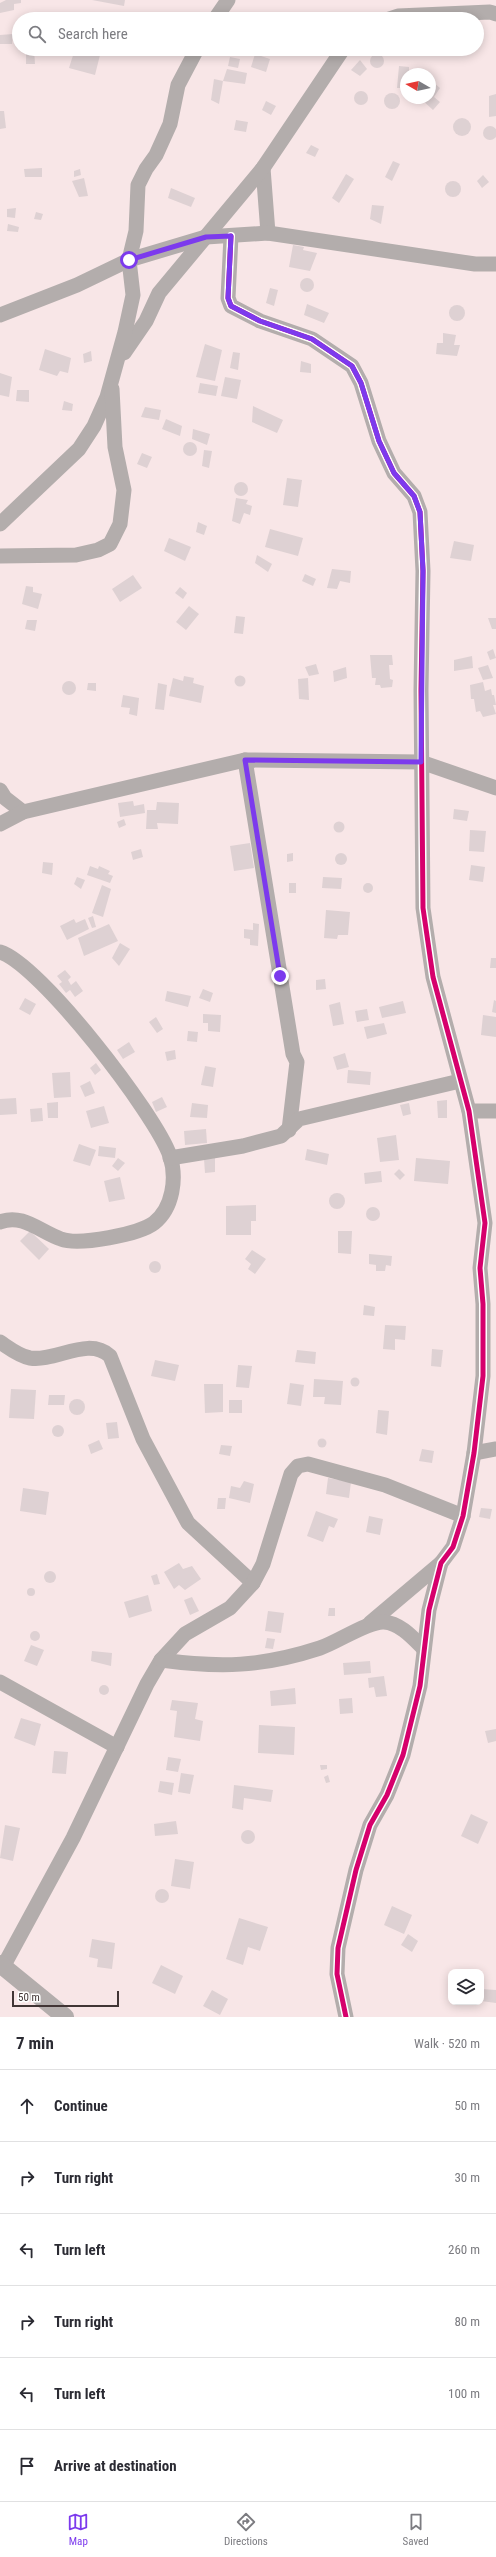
<!DOCTYPE html>
<meta charset="utf-8">
<style>
body{margin:0;font-family:"Roboto Condensed",sans-serif;background:#f7f7f7;color:#2b2b33}
.controls{position:absolute;right:12px;bottom:12px;display:grid;overflow:hidden;border-radius:8px;box-shadow:0 2px 10px #0003}
.controls button{width:36px;height:36px;display:grid;place-items:center;padding:0;border:0;border-bottom:1px solid #e1e1e2;background:#fff;color:#2b2b33;font:20px sans-serif}
.compass{position:absolute;left:400px;top:68px;width:36px;height:36px;border-radius:50%;background:#fff;box-shadow:0 2px 10px #0003;rotate:279deg}
.scale{position:absolute;left:12px;bottom:10px;width:107px;box-sizing:border-box;padding-left:4px;border:2px solid #413535;border-top:0;font-size:11px;line-height:14px;white-space:nowrap;color:#413535;-webkit-text-stroke:3px #fff;paint-order:stroke}
.stop{position:absolute;width:12px;height:12px;margin:-9px;border:3px solid #7c3aed;border-radius:50%;background:#fff}
.stop.end{background:#7c3aed;border-color:#fff;box-shadow:0 1px 4px #0008}
.list{margin:0;padding:0;list-style:none}
h2{display:flex;justify-content:space-between;align-items:center;height:52px;margin:0;padding:0 16px;font-size:17px}
h2 small{font-size:13px;font-weight:400;color:#7c7c81}
.list li{display:grid;grid-template-columns:26px 1fr auto;gap:12px;align-items:center;box-sizing:border-box;height:72px;padding:0 16px;border-top:1px solid #e1e1e2}
.list b{display:block;font-size:15px;white-space:nowrap}
.list em{font-size:13px;font-style:normal;color:#7c7c81}
.icon{flex:none;width:22px;height:22px;fill:none;stroke:currentColor;stroke-width:2;stroke-linecap:round;stroke-linejoin:round}
.map{position:relative;flex:none;width:496px;height:2017px;overflow:hidden}
.search{position:absolute;background:#fff;box-shadow:0 2px 10px #0003;left:12px;right:12px;top:12px;height:44px;display:flex;align-items:center;gap:10px;box-sizing:border-box;padding:0 14px;border-radius:22px;color:#7c7c81;font-size:15px}
.sheet{height:484px;background:#fff}
nav{display:flex;justify-content:space-around;align-items:center;box-sizing:border-box;height:56px;border-top:1px solid #e1e1e2;background:#fff;font-size:11px;color:#7c7c81}
nav a{display:grid;justify-items:center;gap:2px}
nav .on{color:#7c3aed}
.map>svg:first-child{display:block}
.building{fill:#ded1d3}
.lines{fill:none;stroke-linecap:round;stroke-linejoin:round}
.minor{stroke:#b3adac;stroke-width:15}
.tertiary{stroke:#b3adac;stroke-width:18}
.cycleway-casing{stroke:#fff;stroke-width:8}
.cycleway{stroke:#d6006c;stroke-width:5}
.route{stroke:#7c3aed;stroke-width:5}
</style>
<div class="map">
<svg width="496" height="2017" viewBox="0 0 496 2017">
<rect width="100%" height="100%" fill="#f8e6e7"/>
<g class="building">
<polygon points="6,0 21,0 21,3 14,4 14,10 0,13 0,3"/>
<polygon points="92,0 125,0 124,6"/>
<polygon points="13,34 12,44 0,44 0,35"/>
<polygon points="26,49 34,49 35,64 26,64"/>
<polygon points="75,49 101,51 95,75 69,68"/>
<circle cx="377" cy="61" r="7"/>
<polygon points="255,54 270,59 266,72 251,67"/>
<polygon points="230,57 240,59 238,68 228,66"/>
<polygon points="360,60 367,69 360,76 351,70"/>
<polygon points="399,66 409,67 409,74 406,74 406,88 397,88"/>
<polygon points="227,69 247,73 245,84 223,81"/>
<polygon points="214,79 223,81 219,104 211,100"/>
<polygon points="433,82 440,88 434,97 440,102 433,110 420,98 430,98 430,85"/>
<circle cx="361" cy="98" r="7"/>
<circle cx="392" cy="101" r="8"/>
<polygon points="496,94 496,116 489,117 489,96"/>
<polygon points="266,101 276,106 271,115 262,110"/>
<polygon points="0,111 4,111 6,128 0,129"/>
<circle cx="462" cy="127" r="9"/>
<polygon points="236,120 248,122 246,132 234,130"/>
<circle cx="490" cy="133" r="7"/>
<polygon points="311,145 319,149 315,157 306,153"/>
<polygon points="393,161 400,164 392,181 385,177"/>
<polygon points="42,168 42,177 25,177 24,169"/>
<polygon points="80,169 81,175 74,177 74,171"/>
<polygon points="346,174 354,179 339,203 332,198"/>
<polygon points="483,175 489,182 482,188 477,181"/>
<polygon points="84,178 88,196 79,197 72,181"/>
<circle cx="453" cy="189" r="8"/>
<polygon points="171,188 195,198 191,207 168,198"/>
<polygon points="372,205 384,206 381,224 370,219"/>
<polygon points="16,208 15,218 7,217 7,209"/>
<polygon points="36,212 43,214 41,220 34,219"/>
<polygon points="8,224 19,227 18,232 7,231"/>
<polygon points="293,245 304,247 303,250 317,253 310,271 289,267"/>
<circle cx="307" cy="285" r="7"/>
<polygon points="270,288 278,290 274,306 266,303"/>
<polygon points="307,304 329,313 324,323 304,315"/>
<circle cx="457" cy="313" r="8"/>
<polygon points="443,333 456,335 454,345 460,345 457,356 436,354 437,343 443,343"/>
<polygon points="205,344 222,350 215,381 196,377"/>
<polygon points="45,349 71,358 68,373 60,371 57,376 39,370"/>
<polygon points="91,351 92,361 84,363 83,354"/>
<polygon points="233,352 240,353 238,370 230,368"/>
<polygon points="301,361 311,364 311,373 300,372"/>
<polygon points="0,373 12,377 9,397 0,395"/>
<polygon points="225,377 241,380 237,399 221,396"/>
<polygon points="200,383 218,386 216,396 198,393"/>
<polygon points="17,390 29,390 29,402 16,401"/>
<polygon points="64,401 73,404 72,411 62,410"/>
<polygon points="253,406 283,420 277,433 252,422"/>
<polygon points="145,407 161,410 159,420 141,417"/>
<polygon points="166,419 182,426 180,436 162,429"/>
<polygon points="193,429 210,434 207,445 192,439"/>
<circle cx="190" cy="449" r="7"/>
<polygon points="204,450 212,451 209,468 202,466"/>
<polygon points="142,453 152,457 147,468 137,464"/>
<polygon points="287,478 302,480 298,507 283,505"/>
<circle cx="241" cy="489" r="7"/>
<polygon points="236,498 248,500 246,504 252,506 250,515 244,513 240,524 232,521"/>
<polygon points="198,522 207,526 204,535 196,532"/>
<polygon points="270,529 303,538 298,556 265,547"/>
<polygon points="169,538 191,547 185,561 164,551"/>
<polygon points="454,541 474,545 471,561 450,558"/>
<polygon points="257,555 272,564 268,572 255,563"/>
<polygon points="332,569 351,571 350,583 340,581 337,589 327,588"/>
<polygon points="305,574 316,579 313,586 302,581"/>
<polygon points="133,575 142,588 120,602 112,589"/>
<polygon points="26,586 33,587 33,592 42,594 38,609 22,604"/>
<polygon points="180,587 187,593 183,599 175,593"/>
<polygon points="189,606 199,614 186,630 176,622"/>
<polygon points="236,616 245,617 243,634 234,633"/>
<polygon points="488,618 496,618 496,629 492,629"/>
<polygon points="27,620 37,620 35,631 25,629"/>
<polygon points="493,649 496,658 490,660 487,652"/>
<polygon points="370,655 392,655 393,665 389,665 390,679 393,680 392,687 381,688 380,685 375,685 376,678 372,678"/>
<polygon points="472,656 473,668 454,671 454,660"/>
<polygon points="316,664 319,674 309,676 305,667"/>
<polygon points="488,665 493,678 483,680 478,668"/>
<polygon points="346,667 347,678 334,682 333,671"/>
<circle cx="240" cy="681" r="5.5"/>
<polygon points="184,676 194,678 193,683 204,686 201,703 169,696 173,678 183,681"/>
<polygon points="308,678 309,700 299,699 298,679"/>
<circle cx="69" cy="688" r="7"/>
<polygon points="483,682 485,691 491,689 492,695 494,695 496,705 493,705 496,714 483,717 480,711 476,712 474,699 471,699 470,685"/>
<polygon points="88,683 96,683 96,691 87,690"/>
<polygon points="158,683 167,685 164,710 155,709"/>
<polygon points="123,695 139,698 137,716 129,714 130,708 121,707"/>
<polygon points="133,801 134,806 144,804 145,813 120,817 118,803"/>
<polygon points="157,802 179,803 178,824 157,823 158,829 146,829 147,810 156,810"/>
<polygon points="454,809 469,811 467,821 453,819"/>
<polygon points="124,819 126,825 119,828 117,822"/>
<circle cx="339" cy="827" r="5.5"/>
<polygon points="470,830 486,831 484,852 469,851"/>
<polygon points="250,843 254,868 234,871 230,846"/>
<polygon points="141,849 143,857 133,860 131,852"/>
<circle cx="341" cy="859" r="6"/>
<polygon points="293,853 293,861 287,862 287,854"/>
<polygon points="43,862 53,863 52,875 42,873"/>
<polygon points="471,865 485,867 483,882 469,880"/>
<polygon points="90,866 98,869 99,866 110,871 108,874 113,876 110,883 87,875"/>
<polygon points="77,877 85,880 81,889 74,884"/>
<polygon points="323,877 342,878 341,889 322,888"/>
<rect x="289" y="883" width="7" height="10"/>
<circle cx="368" cy="888" r="5"/>
<polygon points="102,885 111,889 103,917 92,913"/>
<polygon points="326,910 350,912 348,935 338,935 337,939 324,938"/>
<polygon points="93,916 96,927 92,928 88,918"/>
<polygon points="74,919 76,923 85,919 89,929 67,940 60,926"/>
<polygon points="253,923 259,924 258,946 250,945 250,939 244,938 244,929 253,930"/>
<polygon points="109,924 118,941 84,956 78,938"/>
<polygon points="120,943 130,949 119,966 112,958"/>
<polygon points="491,958 496,958 496,968 490,968"/>
<polygon points="65,970 71,977 68,980 71,985 76,981 83,991 75,997 70,990 66,993 59,984 62,982 57,976"/>
<polygon points="325,979 326,989 316,990 316,980"/>
<polygon points="203,989 213,993 210,1002 199,998"/>
<polygon points="167,991 191,996 188,1007 165,1001"/>
<polygon points="25,998 36,1004 30,1015 19,1009"/>
<polygon points="494,1000 496,1001 496,1013 492,1012"/>
<polygon points="403,1001 406,1013 382,1018 379,1007"/>
<polygon points="340,1002 344,1024 333,1026 329,1005"/>
<polygon points="367,1009 369,1020 357,1022 355,1011"/>
<polygon points="203,1014 221,1015 220,1032 208,1031 208,1023 203,1023"/>
<polygon points="483,1015 496,1017 496,1037 481,1035"/>
<polygon points="156,1017 163,1029 157,1033 149,1022"/>
<polygon points="384,1023 387,1034 367,1039 364,1027"/>
<polygon points="188,1031 198,1032 197,1042 187,1041"/>
<polygon points="129,1042 135,1052 123,1059 117,1050"/>
<polygon points="175,1050 176,1059 167,1061 165,1052"/>
<polygon points="345,1053 349,1067 337,1070 333,1057"/>
<polygon points="96,1063 101,1070 95,1075 90,1068"/>
<polygon points="205,1066 216,1068 213,1087 201,1085"/>
<polygon points="348,1070 371,1072 370,1085 347,1083"/>
<polygon points="70,1072 71,1097 54,1098 52,1073"/>
<polygon points="90,1081 95,1093 85,1097 80,1086"/>
<polygon points="162,1097 167,1107 156,1112 152,1102"/>
<polygon points="16,1098 17,1114 0,1115 0,1099"/>
<polygon points="447,1100 447,1118 438,1118 437,1101"/>
<polygon points="58,1102 58,1118 48,1118 47,1103"/>
<polygon points="192,1103 208,1105 207,1118 190,1117"/>
<polygon points="409,1103 411,1114 403,1116 400,1105"/>
<polygon points="104,1106 109,1123 91,1128 86,1111"/>
<polygon points="42,1108 43,1121 31,1122 30,1109"/>
<polygon points="206,1129 207,1143 185,1145 184,1131"/>
<polygon points="396,1135 399,1160 380,1162 377,1138"/>
<polygon points="79,1144 96,1150 90,1166 73,1161"/>
<polygon points="99,1146 116,1148 115,1158 98,1156"/>
<polygon points="307,1149 329,1154 327,1165 305,1160"/>
<polygon points="118,1158 125,1163 118,1171 112,1166"/>
<polygon points="215,1158 215,1172 205,1173 204,1159"/>
<polygon points="416,1158 450,1161 448,1184 414,1181"/>
<polygon points="399,1169 405,1175 400,1180 394,1174"/>
<polygon points="381,1171 382,1182 365,1184 364,1173"/>
<polygon points="120,1177 125,1199 109,1202 104,1181"/>
<circle cx="337" cy="1201" r="8"/>
<polygon points="256,1205 256,1221 251,1221 251,1235 226,1235 226,1206"/>
<circle cx="373" cy="1214" r="7"/>
<polygon points="30,1231 49,1249 39,1260 20,1241"/>
<polygon points="338,1231 352,1231 351,1254 338,1253"/>
<polygon points="252,1250 266,1259 255,1274 248,1269 251,1264 245,1259"/>
<polygon points="369,1254 392,1256 391,1266 386,1265 385,1271 376,1271 376,1265 369,1264"/>
<circle cx="155" cy="1267" r="6"/>
<polygon points="364,1305 375,1307 374,1316 363,1315"/>
<polygon points="385,1325 406,1326 405,1340 395,1339 395,1350 383,1349"/>
<polygon points="432,1349 443,1350 441,1367 431,1366"/>
<polygon points="297,1350 316,1352 315,1364 295,1362"/>
<polygon points="155,1360 179,1365 175,1381 151,1376"/>
<polygon points="238,1365 252,1366 249,1388 236,1387"/>
<circle cx="355" cy="1382" r="4.5"/>
<polygon points="314,1379 343,1381 341,1405 324,1404 325,1397 313,1397"/>
<polygon points="290,1383 304,1385 301,1406 287,1404"/>
<polygon points="204,1384 223,1384 223,1412 205,1413"/>
<polygon points="11,1389 36,1390 34,1419 9,1418"/>
<polygon points="49,1395 65,1395 64,1405 48,1405"/>
<circle cx="77" cy="1407" r="8"/>
<rect x="229" y="1400" width="13" height="13"/>
<polygon points="378,1410 389,1411 387,1435 376,1433"/>
<polygon points="117,1422 119,1438 108,1439 106,1423"/>
<circle cx="58" cy="1431" r="6"/>
<circle cx="322" cy="1443" r="4.5"/>
<polygon points="99,1440 103,1449 91,1454 88,1445"/>
<polygon points="221,1445 232,1446 230,1456 219,1454"/>
<polygon points="422,1449 434,1451 432,1463 419,1461"/>
<polygon points="328,1478 351,1482 349,1498 326,1494"/>
<polygon points="244,1481 254,1484 250,1503 229,1498 231,1486 240,1488"/>
<polygon points="23,1488 49,1492 46,1515 20,1511"/>
<polygon points="218,1498 226,1498 225,1509 217,1509"/>
<polygon points="481,1508 492,1509 490,1519 479,1517"/>
<polygon points="316,1511 338,1519 334,1528 329,1526 323,1542 307,1536"/>
<polygon points="369,1516 383,1519 380,1535 366,1532"/>
<polygon points="179,1563 183,1569 192,1566 201,1579 185,1590 179,1585 174,1589 164,1572"/>
<circle cx="50" cy="1577" r="6"/>
<polygon points="157,1574 160,1584 154,1585 151,1576"/>
<circle cx="31" cy="1592" r="4"/>
<polygon points="148,1595 152,1611 129,1618 124,1602"/>
<polygon points="192,1597 199,1611 190,1615 184,1600"/>
<polygon points="329,1608 335,1608 335,1616 328,1616"/>
<polygon points="268,1611 284,1613 281,1633 265,1631"/>
<circle cx="35" cy="1636" r="5"/>
<polygon points="267,1638 275,1639 273,1649 265,1648"/>
<polygon points="31,1645 44,1650 37,1666 24,1661"/>
<polygon points="92,1651 112,1653 111,1666 91,1661"/>
<polygon points="370,1661 371,1673 344,1675 343,1663"/>
<polygon points="384,1676 387,1696 376,1697 374,1687 369,1688 368,1678"/>
<circle cx="104" cy="1690" r="5"/>
<polygon points="295,1688 296,1704 271,1706 270,1691"/>
<polygon points="352,1698 353,1713 340,1714 339,1699"/>
<polygon points="172,1700 198,1703 195,1719 203,1721 200,1741 174,1737 177,1711 170,1710"/>
<polygon points="21,1718 41,1724 35,1746 14,1738"/>
<polygon points="259,1725 295,1727 294,1755 258,1753"/>
<polygon points="496,1729 496,1741 488,1743 485,1731"/>
<polygon points="54,1751 68,1752 66,1774 52,1773"/>
<polygon points="168,1757 181,1759 178,1772 166,1770"/>
<polygon points="320,1765 327,1765 327,1769 321,1770"/>
<polygon points="181,1773 194,1775 190,1794 178,1792"/>
<polygon points="328,1775 330,1782 326,1783 324,1777"/>
<polygon points="160,1781 174,1783 172,1795 158,1792"/>
<polygon points="234,1785 273,1790 271,1802 244,1798 243,1810 232,1808"/>
<polygon points="471,1814 488,1822 478,1844 461,1836"/>
<polygon points="176,1821 178,1834 155,1836 154,1824"/>
<polygon points="5,1825 20,1828 13,1861 0,1858"/>
<circle cx="248" cy="1837" r="7"/>
<polygon points="175,1859 194,1862 190,1889 171,1886"/>
<circle cx="162" cy="1896" r="7"/>
<polygon points="392,1906 412,1915 404,1934 384,1925"/>
<polygon points="239,1918 268,1927 260,1951 248,1947 243,1965 226,1959"/>
<polygon points="408,1934 418,1941 412,1952 401,1945"/>
<polygon points="92,1939 115,1943 112,1969 97,1967 98,1959 89,1957"/>
<polygon points="161,1965 183,1976 175,1994 152,1983"/>
<polygon points="481,1989 496,1990 496,2003 481,2001"/>
<polygon points="212,1990 228,1999 220,2015 203,2006"/>
</g>
<g class="lines">
<g class="minor">
<polyline points="215,19 228,0"/>
<polyline points="389,19 398,16 490,12 496,14"/>
<polyline points="263,168 268,233"/>
<polyline points="231,236 228,298 231,306 260,321 312,339 352,366 361,383 379,441 394,473 414,496 420,512 423,571 421,690 423,908 433,977 469,1111 485,1223 480,1268 483,1304 483,1376 474,1453 463,1516 453,1547 441,1563 429,1610 420,1686 403,1755 387,1795 370,1825 356,1870 338,1948 337,1974 346,2017"/>
<polyline points="0,315 77,285 129,260 206,237 268,233 475,264 496,264"/>
<polyline points="124,353 146,321 159,293 263,168 343,49"/>
<polyline points="0,524 79,449 94,426 107,397 125,332 133,295 129,260 136,231 138,185 146,169 156,155 170,124 178,85 197,49"/>
<polyline points="0,556 76,555 98,550 110,544 120,524 124,490 115,447 112,389"/>
<polyline points="245,760 293,1054 297,1062 289,1130"/>
<polyline points="0,790 5,798 23,812"/>
<polyline points="0,824 23,812 245,760 421,762 496,788"/>
<path d="M0,952C40,964 156,1115 170,1156C177,1178 173,1208 154,1223C140,1234 79,1246 61,1239C40,1232 23,1213 0,1222"/>
<polyline points="469,1111 496,1111"/>
<polyline points="170,1158 243,1146 281,1136 299,1119 460,1081"/>
<path d="M0,1342C9,1348 19,1356 30,1358C56,1362 88,1336 110,1356L143,1439L188,1523L253,1583L230,1608L185,1634L161,1660L147,1684L73,1838L3,1967"/>
<polyline points="474,1453 496,1449"/>
<polyline points="253,1583 263,1564 291,1474 298,1466 308,1464 385,1485 463,1516"/>
<polyline points="370,1623 441,1563"/>
<path d="M161,1660C220,1668 262,1667 320,1648C338,1642 368,1621 384,1622C400,1623 413,1638 424,1649"/>
<polyline points="0,1682 117,1747"/>
</g>
<polyline class="tertiary" points="0,1964 65,2017"/>
<g class="cycleway-casing">
<polyline id="cycleway" points="231,236 228,298 231,306 260,321 312,339 352,366 361,383 379,441 394,473 414,496 420,512 423,571 421,690 423,908 433,977 469,1111 485,1223 480,1268 483,1304 483,1376 474,1453 463,1516 453,1547 441,1563 429,1610 420,1686 403,1755 387,1795 370,1825 356,1870 338,1948 337,1974 346,2017"/>
</g>
<use href="#cycleway" class="cycleway"/>
</g>
<g class="lines">
<polyline class="route" points="129,260 206,237 231,236 228,298 231,306 260,321 312,339 352,366 361,383 379,441 394,473 414,496 420,512 423,571 421,762 245,760 280,976"/>
</g>
</svg>
<div class="controls">
<button><svg class="icon" aria-label="layers" viewBox="0 0 24 24"><path d="M12 4l9 5-9 5-9-5zM3 14l9 5 9-5"/></svg></button>
</div>
<svg class="compass" viewBox="-18 -18 36 36"><path d="M0-13l5 13h-10z" fill="#e53935"/><path d="M0 13l5-13h-10z" fill="#7c7c81"/></svg>
<div class="scale">50 m</div>
<div class="stop" style="left:129px;top:260px"></div>
<div class="stop end" style="left:280px;top:976px"></div>
<div class="search"><svg class="icon" aria-label="search" viewBox="0 0 24 24"><circle cx="10" cy="10" r="6"/><path d="M15 15l6 6"/></svg>Search here</div>
</div>
<section class="sheet">
<h2>7 min<small>Walk · 520 m</small></h2>
<ul class="list">
<li><svg class="icon" aria-label="ahead" viewBox="0 0 24 24"><path d="M12 20V5M6 11l6-6 6 6"/></svg><div><b>Continue</b></div><em>50 m</em></li>
<li><svg class="icon" aria-label="right" viewBox="0 0 24 24"><path d="M7 20v-9h11M14 6l5 5-5 5"/></svg><div><b>Turn right</b></div><em>30 m</em></li>
<li><svg class="icon" aria-label="left" viewBox="0 0 24 24"><path d="M17 20v-9H6M10 6l-5 5 5 5"/></svg><div><b>Turn left</b></div><em>260 m</em></li>
<li><svg class="icon" aria-label="right" viewBox="0 0 24 24"><path d="M7 20v-9h11M14 6l5 5-5 5"/></svg><div><b>Turn right</b></div><em>80 m</em></li>
<li><svg class="icon" aria-label="left" viewBox="0 0 24 24"><path d="M17 20v-9H6M10 6l-5 5 5 5"/></svg><div><b>Turn left</b></div><em>100 m</em></li>
<li><svg class="icon" aria-label="arrive" viewBox="0 0 24 24"><path d="M6 21V4h12l-3 4 3 4H6"/></svg><div><b>Arrive at destination</b></div></li>
</ul>
</section>
<nav>
<a class="on"><svg class="icon" aria-label="map" viewBox="0 0 24 24"><path d="M3 6l6-2 6 2 6-2v14l-6 2-6-2-6 2zM9 4v14M15 6v14"/></svg>Map</a>
<a><svg class="icon" aria-label="directions" viewBox="0 0 24 24"><path d="M12 3l9 9-9 9-9-9zM9 14v-3h6M13 9l2 2-2 2"/></svg>Directions</a>
<a><svg class="icon" aria-label="saved" viewBox="0 0 24 24"><path d="M7 4h10v16l-5-4-5 4z"/></svg>Saved</a>
</nav>
